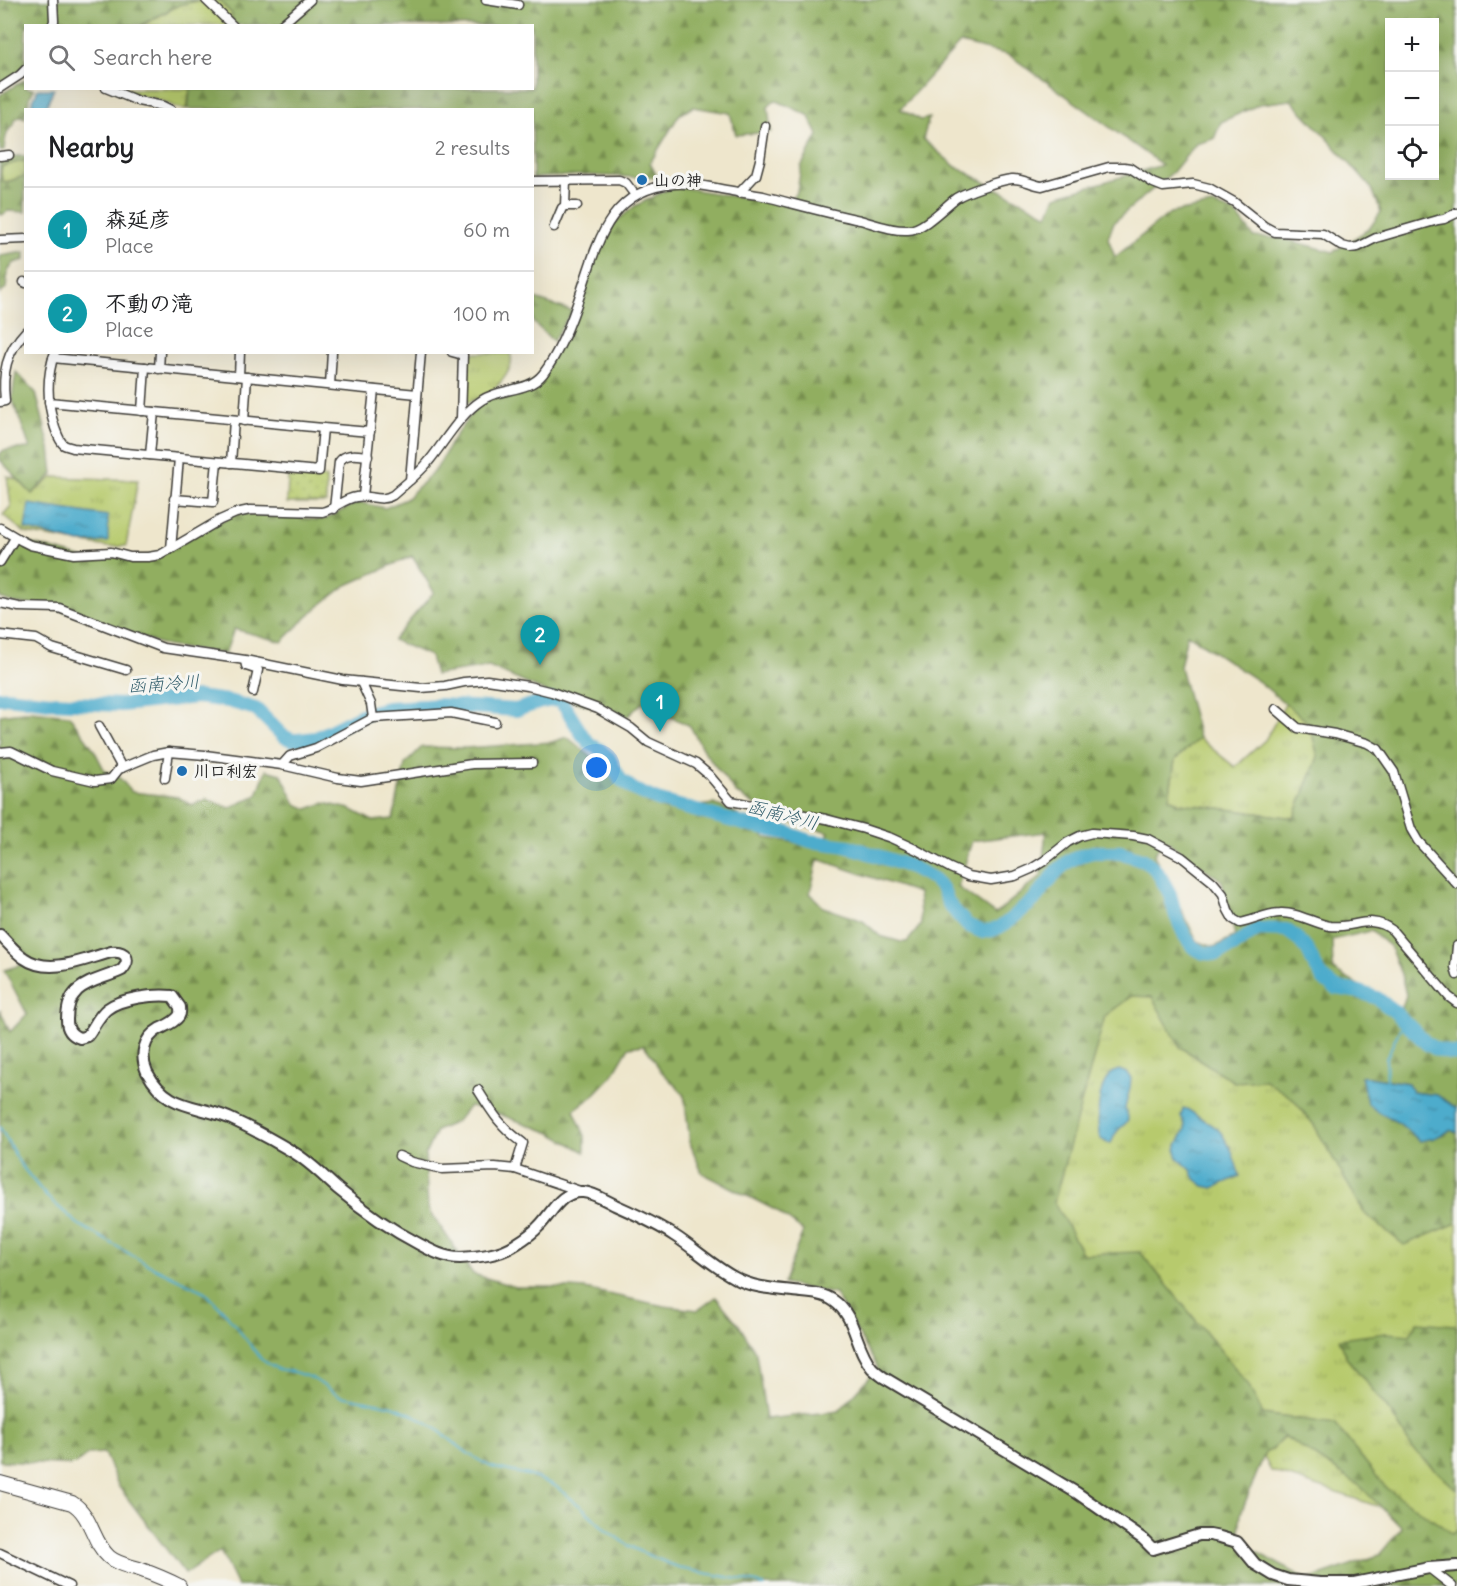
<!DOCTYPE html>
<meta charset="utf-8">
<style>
body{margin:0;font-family:Delius,"Klee One",sans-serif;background:#f6f6f6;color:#202124}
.controls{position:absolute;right:18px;top:18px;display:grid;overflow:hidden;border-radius:0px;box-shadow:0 6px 24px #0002}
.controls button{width:54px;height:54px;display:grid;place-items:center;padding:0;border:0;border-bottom:2px solid #e0e0e0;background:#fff;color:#202124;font:30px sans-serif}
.you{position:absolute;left:597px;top:768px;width:21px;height:21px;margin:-15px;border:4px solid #fff;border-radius:50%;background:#1a73e8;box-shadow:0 0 0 9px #1a73e833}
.badge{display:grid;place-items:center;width:39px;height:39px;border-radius:50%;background:#111827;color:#fff;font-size:20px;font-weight:700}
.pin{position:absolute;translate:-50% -50px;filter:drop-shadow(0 2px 3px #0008)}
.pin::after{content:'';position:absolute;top:32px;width:21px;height:18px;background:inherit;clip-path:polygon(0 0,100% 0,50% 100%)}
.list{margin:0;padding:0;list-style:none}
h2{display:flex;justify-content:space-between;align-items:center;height:78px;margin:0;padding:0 24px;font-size:26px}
h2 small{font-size:20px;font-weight:400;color:#757577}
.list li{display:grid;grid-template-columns:39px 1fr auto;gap:18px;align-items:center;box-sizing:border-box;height:84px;padding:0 24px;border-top:2px solid #e0e0e0}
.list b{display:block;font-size:22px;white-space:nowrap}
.list p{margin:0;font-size:20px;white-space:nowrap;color:#757577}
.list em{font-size:20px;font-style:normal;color:#757577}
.icon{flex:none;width:33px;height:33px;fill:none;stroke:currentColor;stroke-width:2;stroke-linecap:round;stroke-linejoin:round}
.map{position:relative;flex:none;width:1457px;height:1586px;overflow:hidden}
.search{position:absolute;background:#fff;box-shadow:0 6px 24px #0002;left:24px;top:24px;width:510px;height:66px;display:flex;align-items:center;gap:15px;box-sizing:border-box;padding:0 21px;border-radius:0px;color:#757577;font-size:22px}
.panel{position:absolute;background:#fff;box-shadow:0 6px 24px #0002;left:24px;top:108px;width:510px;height:246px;border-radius:0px}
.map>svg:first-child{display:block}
.grass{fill:url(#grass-tufts);stroke:#6a7344;stroke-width:1.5}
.forest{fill:url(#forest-firs);stroke:#56653e;stroke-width:1.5;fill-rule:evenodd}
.park{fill:url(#park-dots);stroke:#6a7344;stroke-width:1.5}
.water{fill:url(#water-ripples);stroke:#356474;stroke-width:1.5}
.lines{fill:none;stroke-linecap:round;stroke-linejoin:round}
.stream{stroke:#4eaccc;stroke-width:2}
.river{stroke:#4eaccc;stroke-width:14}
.minor-casing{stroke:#3c3a36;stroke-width:11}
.tertiary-casing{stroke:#3c3a36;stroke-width:14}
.primary-casing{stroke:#3c3a36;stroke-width:16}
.minor{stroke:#fff;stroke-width:8}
.tertiary{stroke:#fff;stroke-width:10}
.primary{stroke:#fff;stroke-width:14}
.poi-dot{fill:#1f6fb2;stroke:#f6f6f2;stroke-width:2}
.labels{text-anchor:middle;stroke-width:6;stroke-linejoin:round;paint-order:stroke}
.poi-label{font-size:16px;font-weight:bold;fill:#1c1c1c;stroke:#f6f6f2;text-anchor:start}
.water-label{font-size:18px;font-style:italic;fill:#325d6b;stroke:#f6f6f2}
</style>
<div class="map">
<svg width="1457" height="1586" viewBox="0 0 1457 1586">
<defs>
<pattern id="grass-tufts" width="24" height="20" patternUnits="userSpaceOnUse" patternTransform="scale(1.5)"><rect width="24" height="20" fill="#b7ca6d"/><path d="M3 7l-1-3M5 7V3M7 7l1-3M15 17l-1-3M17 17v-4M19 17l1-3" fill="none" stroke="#9dad5e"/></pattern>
<pattern id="forest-firs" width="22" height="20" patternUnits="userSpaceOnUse" patternTransform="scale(1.5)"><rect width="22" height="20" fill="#91ae60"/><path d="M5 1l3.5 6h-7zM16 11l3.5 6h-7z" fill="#768d4e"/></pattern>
<pattern id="park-dots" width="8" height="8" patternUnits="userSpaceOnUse" patternTransform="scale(1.5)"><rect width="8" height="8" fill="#b7ca6d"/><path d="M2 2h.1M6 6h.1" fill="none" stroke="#9dad5e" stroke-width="1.8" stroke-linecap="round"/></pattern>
<pattern id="water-ripples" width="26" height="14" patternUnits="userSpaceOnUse" patternTransform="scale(1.5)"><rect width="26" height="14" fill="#4eaccc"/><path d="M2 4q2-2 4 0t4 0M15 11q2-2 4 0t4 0" fill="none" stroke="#408ba5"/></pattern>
</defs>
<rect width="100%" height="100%" fill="#f6f6f2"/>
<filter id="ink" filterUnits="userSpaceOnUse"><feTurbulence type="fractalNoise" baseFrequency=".0167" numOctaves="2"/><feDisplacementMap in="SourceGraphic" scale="12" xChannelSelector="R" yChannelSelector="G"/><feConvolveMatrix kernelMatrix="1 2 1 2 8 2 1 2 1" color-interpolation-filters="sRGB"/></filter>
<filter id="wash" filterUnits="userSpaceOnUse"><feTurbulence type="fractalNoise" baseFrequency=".008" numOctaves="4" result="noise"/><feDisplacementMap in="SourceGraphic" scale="24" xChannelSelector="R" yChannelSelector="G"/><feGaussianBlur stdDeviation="1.35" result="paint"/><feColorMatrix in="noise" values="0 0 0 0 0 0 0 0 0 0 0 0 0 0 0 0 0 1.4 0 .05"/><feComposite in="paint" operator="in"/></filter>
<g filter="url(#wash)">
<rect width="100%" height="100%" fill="#eee6cc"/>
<g class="grass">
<polygon points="201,0 219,0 232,14 231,25 141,26 179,5"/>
<path d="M120,89H190L187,109C177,110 169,103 159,100C144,97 134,95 120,89Z"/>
<polygon points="25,159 25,179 0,182 0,165 16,160"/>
<path d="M464,353H510C513,361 511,367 506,375C495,392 483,398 464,403Z"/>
<polygon points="7,476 18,480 32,494 53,477 138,480 126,546 108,547 25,533 3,515 11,506"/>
<polygon points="1286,703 1310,724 1318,757 1294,818 1180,803 1169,798 1175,760 1199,738 1235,767 1265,740"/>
<polygon points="1129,977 1457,1176 1457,1545 1395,1512 1271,1471 1218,1368 1079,1265 1027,1232 1048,1101"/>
</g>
<g class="forest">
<polygon points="0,0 201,0 179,5 141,25 74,25 60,18 53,25 26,26 25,68 0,84"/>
<path d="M219,0H1457V1109L1437,1095L1412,1092L1408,1083L1361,1076L1378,1112L1399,1123L1420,1141L1434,1138L1451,1130L1457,1133V1223L1404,1245L1365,1214L1314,1125L1293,1099L1265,1080L1234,1082L1180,1047L1152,997L1132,996L1105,1016L1054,1202L1083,1254L1140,1252L1248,1384L1263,1414L1335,1424L1386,1488L1452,1533L1457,1530V1586H237L220,1551L185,1574L119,1487L104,1453L89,1454L74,1465L0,1461V1010L10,1032L27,1014L4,970L30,962L0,929V715L30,711L69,715L93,748L105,771L116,774L132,792L178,797L192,805L207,799L230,808L257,795L266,770L281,774L296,804L308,809L324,803L350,809L373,821L393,819L405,764L422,747L465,748L552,742L567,737L599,763L611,774L624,789L665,810L714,804L734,812L766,838L824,847L829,832L774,818L736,793L703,750L690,726L642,703L627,717L553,695L489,667L435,675L430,656L393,640L434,592L412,556L345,586L313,611L282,642L234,629L225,654L167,646L52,607L14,603L0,598V565L19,540L84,558L158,555L236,513L301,517L316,520L326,519L358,502L385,508L406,499L437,468L453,439L481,401L542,378L575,307L593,251L613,224L635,206L674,186L731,196L789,203L797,191L801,167L818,135L808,115L775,100L768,107L771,132L736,135L730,113L693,107L679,115L650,163L658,178L583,175L533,178L532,110L188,109L190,89L532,88V26L231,25L232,14ZM1390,22H1434V176H1390ZM960,43L1009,55L1162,165L1056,196L1048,215L956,167L923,139L929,118L921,120L900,109ZM1291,100L1329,140L1372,189L1381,212L1369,229L1333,252L1281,238L1254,237L1242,221L1233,212L1212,205L1170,213L1115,257L1108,238L1114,222L1173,172L1196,144L1214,139L1221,122L1260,104ZM1187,634L1258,681L1310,724L1318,757L1294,818L1180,803L1169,798L1175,760L1199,738L1180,667ZM1046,832L1041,876L995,914L958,887L972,841ZM1164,839L1222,881L1235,936L1214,947L1197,941L1154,855ZM818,859L918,893L921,925L907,942H901L880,936L863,921L823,907L810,893ZM1371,931L1390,947L1401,974L1406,995L1401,1011L1333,970L1332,940ZM644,1045L654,1059L659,1069L684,1094L690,1143L702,1173L775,1210L803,1231L783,1284L835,1294C850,1318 863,1343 878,1368L839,1411L766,1419L756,1353L739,1325L716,1297L698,1310L664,1306L585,1289L552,1287H516L473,1274L428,1209L425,1155L436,1131L457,1121L469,1106L485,1109L551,1133L585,1152V1136L574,1110L592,1097L612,1076L629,1047ZM1284,1436L1360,1486L1402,1528L1379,1555L1308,1580L1238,1542L1241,1513L1265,1453L1273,1449Z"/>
<path d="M24,80L25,81L26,88L34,89C31,94 27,103 28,109L26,110L25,118L21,116L15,119L14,125C5,131 5,141 4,151H0V95Z"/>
<path d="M18,156H25V161C17,161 11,165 3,166C0,170 1,179 4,183C12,181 18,177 25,176V212L8,211L2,215L0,213V159Z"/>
<polygon points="25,252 25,260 14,263 8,271 6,288 0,294 0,256"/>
<polygon points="532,298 572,311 553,341 533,322"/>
<polygon points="16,372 36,393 50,448 53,474 32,494 0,460 0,454 4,450 30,448 12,398"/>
<polygon points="1417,1322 1454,1325 1457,1327 1457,1490 1412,1448 1391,1413 1347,1358 1339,1339 1386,1333 1410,1335"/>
</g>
<polygon class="park" points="288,477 326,478 326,503 287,503"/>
<g class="water">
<polygon points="38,89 54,89 45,109 31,105"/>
<polygon points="29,504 108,516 108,542 80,543 25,529"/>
<path d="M1119,1070L1127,1073L1131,1078L1130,1088L1125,1108C1133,1125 1123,1122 1116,1133C1114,1136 1113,1140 1111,1143H1107L1101,1139L1099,1135C1097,1117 1097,1075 1119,1070Z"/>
<polygon points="1361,1076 1408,1083 1412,1092 1437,1095 1457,1109 1457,1133 1451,1130 1434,1138 1420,1141 1399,1123 1378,1112 1367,1103"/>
<polygon points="1183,1108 1187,1109 1217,1128 1222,1134 1231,1149 1240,1176 1213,1188 1204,1186 1195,1179 1191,1170 1178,1158 1176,1151 1177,1145 1185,1130 1185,1125 1181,1116"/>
</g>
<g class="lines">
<g class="stream">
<polyline points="1387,1083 1386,1059 1404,1020"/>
<polyline points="0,1127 20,1164 46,1196 78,1224 149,1265 205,1292 227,1315 262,1360 278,1369 294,1372 312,1378 340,1396 393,1406 414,1415 434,1427 470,1455 491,1467 528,1475 554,1485 584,1509 606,1530 629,1546 650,1556 683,1569 738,1579 758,1583 764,1586"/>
</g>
<polyline class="river" points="0,698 6,697 51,702 121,705 197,697 228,701 256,709 283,736 292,740 298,740 316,738 364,714 387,708 441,705 516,710 541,702 552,700 559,701 565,707 583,736 590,744 599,749 609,758 620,779 633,789 657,800 751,826 788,833 810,841 848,846 911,867 932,878 942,888 949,904 958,915 967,925 983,932 993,930 1004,925 1034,900 1058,870 1069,861 1082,855 1093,852 1120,852 1144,860 1153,867 1160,876 1170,894 1176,916 1185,936 1193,947 1204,953 1217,954 1235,945 1258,929 1286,930 1297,938 1308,951 1315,966 1325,981 1336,988 1360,992 1377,998 1395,1012 1427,1044 1436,1049 1449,1053 1457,1054"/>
</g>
</g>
<g filter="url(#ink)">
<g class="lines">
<g class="minor-casing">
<g id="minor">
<polyline points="206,0 233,26"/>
<polyline points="486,0 518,5"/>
<polyline points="52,26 54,21 53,0"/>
<polyline points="280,26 310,0"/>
<polyline points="0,88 20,75 26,69"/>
<polyline points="106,88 138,101 163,106 171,110"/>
<polyline points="0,156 9,155"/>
<polyline points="532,181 619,180 626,183 635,195"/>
<polyline points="739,193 756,175 760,160 765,126"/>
<polyline points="565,206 577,206"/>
<polyline points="554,227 562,208 565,206 566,181"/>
<polyline points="0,240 26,239"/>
<polyline points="24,282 26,283"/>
<path d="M55,352C46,377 47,403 55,428C57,433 59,441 64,445C66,446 70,447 73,448L319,471L323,428L370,432"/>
<polyline points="452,352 463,355 461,418"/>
<polyline points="53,358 417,394"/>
<polyline points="159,369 160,352"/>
<polyline points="239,376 240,352"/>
<polyline points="330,385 332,352"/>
<path d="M0,402L5,401C2,373 6,352 26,331"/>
<polyline points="49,402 323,428"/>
<polyline points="142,411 145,367"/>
<polyline points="244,421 247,377"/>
<polyline points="150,455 154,412"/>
<polyline points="231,463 234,420"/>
<polyline points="410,480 421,352"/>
<polyline points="363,496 374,390"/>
<polyline points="174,499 213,502 217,462"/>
<path d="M334,509L339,462C346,452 357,455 368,456"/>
<path d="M0,528L22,541L30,545L74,554L111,552L130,557H148L160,555L220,520L236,513L250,510L322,512C335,509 343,499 356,497C370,494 380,503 393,495C405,484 419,474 429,461C446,440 459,415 482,400C501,387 528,393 543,374C559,353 573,317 581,292C598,241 610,189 674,184C693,182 713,188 732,191C742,193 753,194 763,196C795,204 827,213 860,220C875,224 892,231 908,230C923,230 944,207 956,198C966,192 1000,180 1012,179C1022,178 1032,185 1042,186L1109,167H1124L1130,168L1153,183L1163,187L1193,184L1209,188L1234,202L1264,226L1275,232L1323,234L1342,246L1350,248L1358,247L1376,238L1438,220L1444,219L1457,213"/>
<polyline points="171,549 179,458"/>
<polyline points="0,562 15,538"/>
<path d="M0,603L19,607L59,608L163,648L245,660L343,680L421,688L445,686L464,682L487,680L528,686L552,692L598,709L631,728L648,742L696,764L709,775L731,801L826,819L864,829L891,838L915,849L950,868L968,876L991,880L1015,876L1031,869L1044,861L1068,842L1080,836L1092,833L1133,836L1148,839L1182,857L1213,882L1223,894L1228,910L1233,919L1240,923C1253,921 1267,913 1280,913C1297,912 1313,923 1330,926C1354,929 1370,913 1392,930L1449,997L1457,1003"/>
<polyline points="0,635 36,639 52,648 126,670"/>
<polyline points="245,661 246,666 258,670 253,692"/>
<polyline points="361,682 371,704 373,718"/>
<polyline points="1276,709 1298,728 1335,734 1367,743 1378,749 1394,772 1411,829 1418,841 1457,884"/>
<polyline points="99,726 122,768"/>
<polyline points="0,752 11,751 52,771 95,781 111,779 119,769 153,755 169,752 205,755 282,765 338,778 361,781 472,764 532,763"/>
<polyline points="282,765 290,756 316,748 373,718 451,713 495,722"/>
<polyline points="165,778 169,752"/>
<polyline points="1457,946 1455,967 1457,975"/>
<path d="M478,1090C493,1114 500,1126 523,1143L515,1169"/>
<polyline points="399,1156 412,1162 442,1169 495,1167 515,1169 580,1191"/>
<polyline points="0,1553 69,1586"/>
<polyline points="1429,1568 1452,1586"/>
</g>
</g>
<g class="tertiary-casing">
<path id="tertiary" d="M0,935C8,943 15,952 24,958C49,976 85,959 111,952C125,950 132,959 122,970C95,983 67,981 67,1020C67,1030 71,1035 80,1038L87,1036C94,1028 98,1016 107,1009C121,998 155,994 172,996L180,1007C180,1011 181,1013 179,1016C174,1023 165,1026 159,1029C143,1038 140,1056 147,1072C167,1110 195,1104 229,1118C251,1128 273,1140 293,1152C310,1162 323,1176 338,1189C363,1210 390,1229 419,1244C432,1251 445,1258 460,1258C478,1257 500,1255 516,1244C524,1239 533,1233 539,1226C552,1213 561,1190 583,1192C594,1193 605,1200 615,1205C635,1214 656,1223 675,1236C695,1249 714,1267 735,1278C755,1289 779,1289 801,1292C812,1293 825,1294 834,1301C856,1316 855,1348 872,1368C875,1371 879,1374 883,1377L1077,1493L1143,1539L1153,1549L1199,1535H1210L1220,1537L1237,1542L1255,1564L1273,1575L1288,1580L1320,1583H1354L1429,1568L1457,1566"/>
</g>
<g class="primary-casing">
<path id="primary" d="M0,1483L72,1503C92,1515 92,1542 109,1557C117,1564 129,1566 139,1569C153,1574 166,1579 179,1586"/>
</g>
<use href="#minor" class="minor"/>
<use href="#tertiary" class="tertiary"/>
<use href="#primary" class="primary"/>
</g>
</g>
<g class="poi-dot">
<circle cx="642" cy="180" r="6"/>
<circle cx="182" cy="771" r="6"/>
</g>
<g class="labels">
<g class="poi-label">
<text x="654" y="186">山の神</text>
<text x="194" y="777">川口利宏</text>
</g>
<g class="water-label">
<text transform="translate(164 684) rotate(-4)" y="6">函南冷川</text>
<text transform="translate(783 815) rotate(14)" y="6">函南冷川</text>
</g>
</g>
</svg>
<div class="controls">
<button>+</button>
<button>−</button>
<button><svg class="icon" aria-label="locate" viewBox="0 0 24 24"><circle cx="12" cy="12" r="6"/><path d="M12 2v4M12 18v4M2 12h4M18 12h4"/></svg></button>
</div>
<div class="you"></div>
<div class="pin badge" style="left:660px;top:732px;background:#0f9aa8">1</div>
<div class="pin badge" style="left:540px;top:665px;background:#0f9aa8">2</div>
<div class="search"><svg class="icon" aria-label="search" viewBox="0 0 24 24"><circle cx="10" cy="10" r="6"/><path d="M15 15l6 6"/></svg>Search here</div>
<section class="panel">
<h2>Nearby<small>2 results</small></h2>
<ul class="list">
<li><span class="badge" style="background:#0f9aa8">1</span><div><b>森延彦</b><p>Place</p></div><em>60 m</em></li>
<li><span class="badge" style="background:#0f9aa8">2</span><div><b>不動の滝</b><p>Place</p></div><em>100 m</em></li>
</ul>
</section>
</div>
